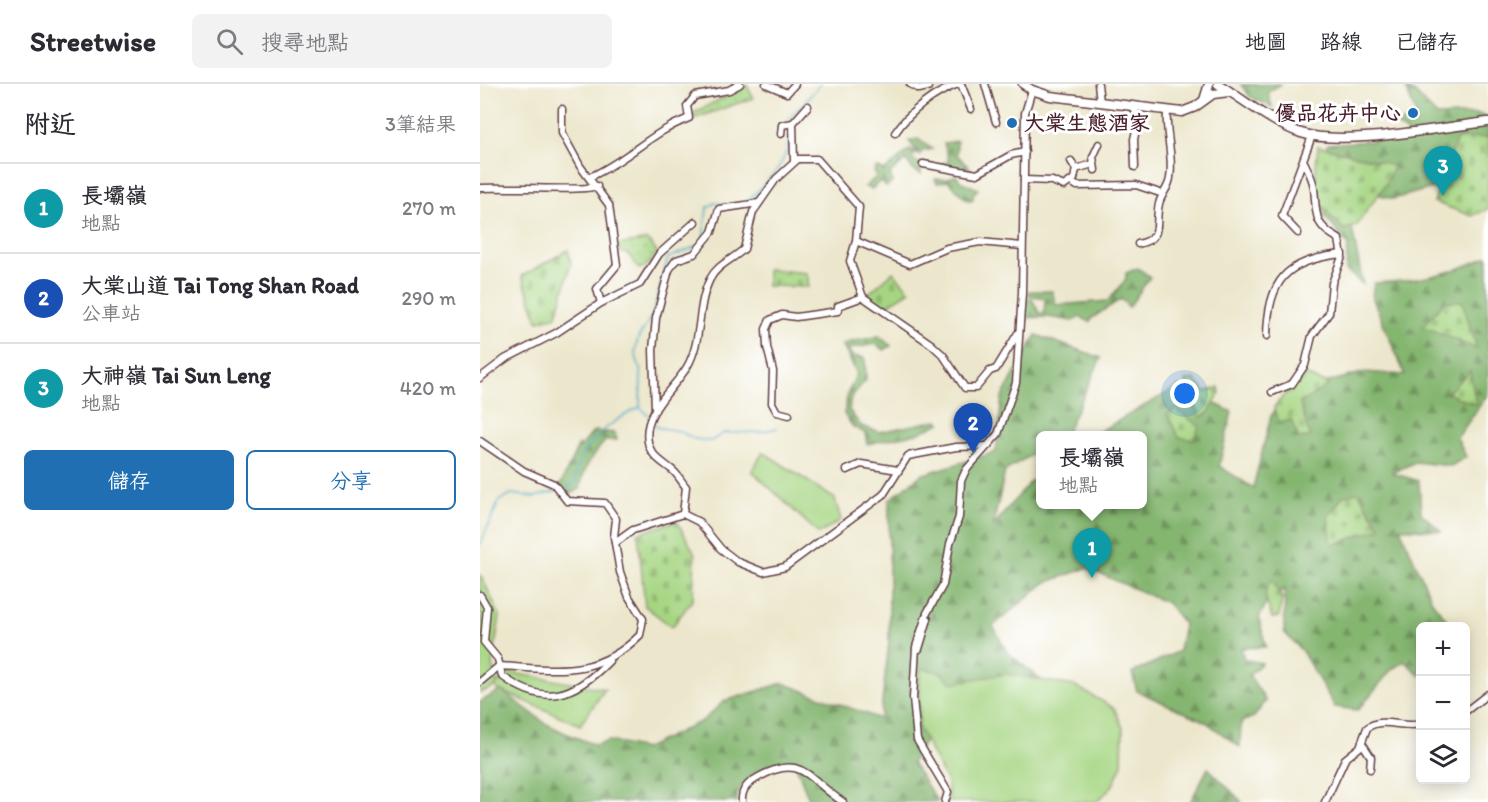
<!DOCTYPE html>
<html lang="zh-TW">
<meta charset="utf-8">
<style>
body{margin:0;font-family:Itim,"LXGW WenKai TC",sans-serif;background:#f2f2f3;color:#2b2b33}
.controls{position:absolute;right:18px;bottom:18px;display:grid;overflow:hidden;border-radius:9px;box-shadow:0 3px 15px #0003}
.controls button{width:54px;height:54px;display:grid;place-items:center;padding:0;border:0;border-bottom:2px solid #e1e1e2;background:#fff;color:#2b2b33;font:30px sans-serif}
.you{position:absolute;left:705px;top:310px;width:21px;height:21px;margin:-15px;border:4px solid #fff;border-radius:50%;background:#1a73e8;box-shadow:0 0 0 9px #1a73e833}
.badge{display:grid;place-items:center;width:39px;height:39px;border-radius:50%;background:#1f6fb2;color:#fff;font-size:20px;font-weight:700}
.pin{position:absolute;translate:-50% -50px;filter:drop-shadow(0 2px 3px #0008)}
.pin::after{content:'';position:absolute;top:32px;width:21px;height:18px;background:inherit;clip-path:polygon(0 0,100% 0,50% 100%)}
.popup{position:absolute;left:556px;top:347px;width:111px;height:78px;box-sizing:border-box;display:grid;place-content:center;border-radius:9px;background:#fff;filter:drop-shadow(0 2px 4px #0005);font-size:20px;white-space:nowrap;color:#7c7c81}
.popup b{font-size:22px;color:#2b2b33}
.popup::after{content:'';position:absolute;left:50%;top:100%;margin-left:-12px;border:12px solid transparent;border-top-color:#fff}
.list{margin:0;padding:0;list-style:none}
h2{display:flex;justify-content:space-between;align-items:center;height:78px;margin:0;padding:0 24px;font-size:26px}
h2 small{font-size:20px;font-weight:400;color:#7c7c81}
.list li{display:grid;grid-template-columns:39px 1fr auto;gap:18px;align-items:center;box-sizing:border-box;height:90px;padding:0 24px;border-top:2px solid #e1e1e2}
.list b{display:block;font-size:22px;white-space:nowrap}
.list p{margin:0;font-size:20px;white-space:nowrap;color:#7c7c81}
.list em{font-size:20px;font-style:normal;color:#7c7c81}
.actions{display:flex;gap:12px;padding:18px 24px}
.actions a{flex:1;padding:14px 0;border:2px solid #1f6fb2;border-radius:9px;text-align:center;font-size:21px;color:#1f6fb2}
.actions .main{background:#1f6fb2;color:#fff}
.icon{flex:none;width:33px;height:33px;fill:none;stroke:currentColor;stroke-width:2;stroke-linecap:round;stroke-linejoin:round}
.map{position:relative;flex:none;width:1008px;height:718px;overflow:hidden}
header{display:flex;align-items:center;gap:36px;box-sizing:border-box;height:84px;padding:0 30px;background:#fff;border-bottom:2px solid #e1e1e2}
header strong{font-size:28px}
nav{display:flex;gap:33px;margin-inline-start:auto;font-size:21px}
.search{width:420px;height:54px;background:#f2f2f3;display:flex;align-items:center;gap:15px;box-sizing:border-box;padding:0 21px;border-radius:9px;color:#7c7c81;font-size:22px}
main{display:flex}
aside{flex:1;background:#fff}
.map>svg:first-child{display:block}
.grass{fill:url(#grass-dots);stroke:#787a56;stroke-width:1.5}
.forest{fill:url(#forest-firs);stroke:#676a4e;stroke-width:1.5}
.cemetery{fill:url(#cemetery-stones);stroke:#787a56;stroke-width:1.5}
.green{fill:#a6d582;stroke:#787a56;stroke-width:1.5}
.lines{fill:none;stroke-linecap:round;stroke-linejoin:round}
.stream{stroke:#48a7c7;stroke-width:1.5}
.street-casing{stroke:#623d43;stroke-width:9}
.secondary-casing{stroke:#623d43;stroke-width:11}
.street{stroke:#fff;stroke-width:6}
.secondary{stroke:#fff;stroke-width:8}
.poi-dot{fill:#1f6fb2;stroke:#fff;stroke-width:2}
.labels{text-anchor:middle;stroke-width:6;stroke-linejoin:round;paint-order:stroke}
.poi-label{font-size:21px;font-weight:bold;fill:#4a1f2b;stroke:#fff;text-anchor:end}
</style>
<header>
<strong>Streetwise</strong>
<div class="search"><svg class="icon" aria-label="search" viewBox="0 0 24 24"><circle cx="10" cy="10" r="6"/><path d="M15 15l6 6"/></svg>搜尋地點</div>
<nav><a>地圖</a><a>路線</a><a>已儲存</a></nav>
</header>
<main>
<aside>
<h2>附近<small>3筆結果</small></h2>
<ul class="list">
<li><span class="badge" style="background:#0f9aa8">1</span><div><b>長壩嶺</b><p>地點</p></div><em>270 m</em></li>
<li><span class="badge" style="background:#1a4fb4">2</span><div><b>大棠山道 Tai Tong Shan Road</b><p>公車站</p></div><em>290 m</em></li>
<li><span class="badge" style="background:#0f9aa8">3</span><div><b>大神嶺 Tai Sun Leng</b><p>地點</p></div><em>420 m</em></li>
</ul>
<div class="actions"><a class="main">儲存</a><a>分享</a></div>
</aside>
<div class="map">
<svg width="1008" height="718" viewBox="0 0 1008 718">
<defs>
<pattern id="grass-dots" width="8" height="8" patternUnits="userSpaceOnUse" patternTransform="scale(1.5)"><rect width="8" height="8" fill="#a6d582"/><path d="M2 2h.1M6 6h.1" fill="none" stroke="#90b670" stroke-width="1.8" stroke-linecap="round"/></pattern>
<pattern id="forest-firs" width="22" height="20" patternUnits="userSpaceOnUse" patternTransform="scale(1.5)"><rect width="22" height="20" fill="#84b670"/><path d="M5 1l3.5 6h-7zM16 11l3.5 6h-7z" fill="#6e935c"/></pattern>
<pattern id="cemetery-stones" width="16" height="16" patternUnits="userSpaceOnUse" patternTransform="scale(1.5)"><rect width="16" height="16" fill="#a6d582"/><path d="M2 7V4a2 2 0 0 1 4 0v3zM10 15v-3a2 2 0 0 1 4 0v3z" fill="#90b670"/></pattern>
</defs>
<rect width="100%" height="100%" fill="#fff"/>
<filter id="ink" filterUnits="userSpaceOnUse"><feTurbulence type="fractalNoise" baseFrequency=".0167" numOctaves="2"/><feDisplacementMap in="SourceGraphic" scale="12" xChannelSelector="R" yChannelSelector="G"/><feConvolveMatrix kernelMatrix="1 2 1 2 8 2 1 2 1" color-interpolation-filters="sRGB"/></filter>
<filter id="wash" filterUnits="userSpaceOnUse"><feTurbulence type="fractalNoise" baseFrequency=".008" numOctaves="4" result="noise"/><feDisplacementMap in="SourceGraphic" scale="24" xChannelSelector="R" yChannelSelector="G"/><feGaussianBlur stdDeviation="1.35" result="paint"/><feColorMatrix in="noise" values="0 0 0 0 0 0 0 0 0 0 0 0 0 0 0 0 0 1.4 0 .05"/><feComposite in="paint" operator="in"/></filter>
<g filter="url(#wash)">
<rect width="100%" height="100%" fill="#ece7cc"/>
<g class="grass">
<polygon points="267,1 273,14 213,35 212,30"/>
<polygon points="167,156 177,168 167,182 159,185 148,170 139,168 138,161"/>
</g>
<g class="forest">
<polygon points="801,0 788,8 792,23 770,13 761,1"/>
<polygon points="926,5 935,9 957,32 999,30 1008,33 1008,107 996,98 970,124 960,102 913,115 890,108 868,123 883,201 866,186 868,161 841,128 837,81 848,60 902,56 920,58 927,49 915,40 931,36 936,30"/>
<polygon points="438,55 452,65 442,67 440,71 432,70 435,78 453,80 440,81 441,90 433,86 426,76 410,90 413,98 406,103 400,97 392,105 385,103 396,93 394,87 397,83 404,87 429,66 437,68 429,57"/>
<polygon points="477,57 477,71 492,86 460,80 469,77 464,59"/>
<polygon points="476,91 480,97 498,105 493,110 493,116 487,116 468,97 457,99 455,95 467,95"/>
<path d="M1008,172V310L977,354L986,373L971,382L935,378L912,389L939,397L941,429L961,447L920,444L953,519L972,542H940V592L925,577L912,585L878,626L855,623L822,567L804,548L805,505L790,512L779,534L786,563L761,564L764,575L782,579L769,591L786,617L774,633L761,638L760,663L726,638L657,607L652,589L699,567L704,540L687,519L607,484L565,499L513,542L528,569L581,612L453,643L432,679L458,718H330L315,679C292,678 256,692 257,718H0V618L21,606L65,639L85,649L115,661L129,657L164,665L222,637L245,617L303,599L400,635L409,558V416L441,391L516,368L522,313L556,251L621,274L585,351L561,352V365L525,387L513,442L550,398L561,390V420H663V352L613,351L699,302L752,328L739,382L773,404L791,332L808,309L885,288L925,291L892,213L894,199C935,197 971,191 1008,172Z"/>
<polygon points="658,184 670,193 649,223 641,215 612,234 610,238 600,233 593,237 568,233 543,234 544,214 552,215 560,230 564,229 565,214 548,211 549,207 572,207 576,221 628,217 646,195 646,189"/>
<polygon points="399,252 411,262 404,266 396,260 368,265 372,272 385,274 386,296 371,313 369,326 381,342 399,348 458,336 461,339 438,349 387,360 385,349 373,343 364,330 368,308 377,290 362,260"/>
<path d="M114,347L135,349L137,356H126C112,372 103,384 100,405L87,412L80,402L99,360V365Z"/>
<polygon points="728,684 762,718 710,718"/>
</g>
<g class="cemetery">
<polygon points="1008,53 1008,125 992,132 954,118 977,55"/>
<path d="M838,62L906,79L913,83C906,106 888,121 877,142L864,145C830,116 834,104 838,62Z"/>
<polygon points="88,166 91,179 77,232 58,237 42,192"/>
<polygon points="287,185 327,189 329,203 287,202"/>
<polygon points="413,188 430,207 403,224 393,219 388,210"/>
<polygon points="982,217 997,265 943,242 964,218"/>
<polygon points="990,287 996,321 967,309"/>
<polygon points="823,290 849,301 820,319 830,353 819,354 811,336 799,338 794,323"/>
<polygon points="714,295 726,308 739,303 740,309 728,329 721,333 705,297"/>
<polygon points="695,325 719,342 714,356 699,353 687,330"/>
<polygon points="878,408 901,444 852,461 848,433 863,412"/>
<polygon points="197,437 215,470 213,515 192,543 165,522 158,449"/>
<path d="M792,496L802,514L799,533L792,534C788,521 780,506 792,496Z"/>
</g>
<g class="green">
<polygon points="283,368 355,415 361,436 339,450 272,387"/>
<polygon points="0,489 20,532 12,581 17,600 27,588 125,605 100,641 15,604 16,602 0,609"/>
<polygon points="441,584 461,589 472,599 525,590 595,602 634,624 643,644 642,680 633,701 619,716 612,718 469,718 467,698 439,644"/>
</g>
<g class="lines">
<g class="stream">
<polyline points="308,36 341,0"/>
<path d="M267,117C283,102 305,83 308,60C309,54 306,48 308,41"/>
<polyline points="223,155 227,124 235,119 249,121"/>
<polyline points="168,331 160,323 161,289 155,268 158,254 172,232 188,174 217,162"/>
<polyline points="173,338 176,343 199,347 215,355 231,357 244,349 280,348 297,344"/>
<path d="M83,406L95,398C97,389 98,377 103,369C114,351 140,332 159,324"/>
<polyline points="0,461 19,417 31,410 55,413 78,407"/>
</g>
</g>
</g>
<g filter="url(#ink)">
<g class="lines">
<g class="street-casing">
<g id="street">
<polyline points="286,0 307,9 315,0"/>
<polyline points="430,0 439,5 448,3"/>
<polyline points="481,0 491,25"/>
<polyline points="505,0 516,38"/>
<polyline points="618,0 620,18"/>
<polyline points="654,23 658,38 654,55 655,83"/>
<polyline points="82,25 82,49 100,82 129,121 137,181 117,205 121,219"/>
<path d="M415,49C429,28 454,9 478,0"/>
<polyline points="301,50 302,41 313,39"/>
<polyline points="314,77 313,39 328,22"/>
<polyline points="591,77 596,85 613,80"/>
<polyline points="443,80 497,90 531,71 545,68"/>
<polyline points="615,86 613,73 619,60"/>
<path d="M110,93C148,76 170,49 209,34L207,22L215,12L249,6L260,0"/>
<polyline points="544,96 572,97 584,102 594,95 596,85"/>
<polyline points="591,98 597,102 656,101 683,110"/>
<path d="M0,104C20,102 107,108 117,102"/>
<polyline points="818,149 802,132 832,52"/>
<polyline points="376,157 430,180 467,164 500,158 542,162"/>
<path d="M658,160C685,154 674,140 679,120C681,110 689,104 690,94C694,71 685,50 687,28"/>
<path d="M787,252C788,196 806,176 862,170"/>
<polyline points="0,294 25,275 76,249 121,219 160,200 179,170 215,138"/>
<path d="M792,308L812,300L825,281L832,252L849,229L852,199L862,173L859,155C832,140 837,130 834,104C833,95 828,86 824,78"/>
<polyline points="175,326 173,266 176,234 189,186 196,176 214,170 232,148 239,125 279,119"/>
<polyline points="309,331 297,328 292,319 293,287 287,263 286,245 290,236 302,231 316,233 358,227 358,222 383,213"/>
<path d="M0,357L44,387L74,400L87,417L125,419L136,435L134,453L140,488L149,513L163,535L160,551C116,595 75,585 19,582L0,598"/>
<polyline points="367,386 381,380 418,386"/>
<path d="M203,430L206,403C201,397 197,389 191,385C182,378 170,371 168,358C162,328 194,305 207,283C223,256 216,223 230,195C238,180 252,176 264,165L273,128L296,95L318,75H337L379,123L376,157L370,177L383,213L451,260L463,271L485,304H496L510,287L516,285L538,249"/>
<polyline points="135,459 153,446 203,430 219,438 241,465 258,478 283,488 305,483 403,411 428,372 476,363 508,362"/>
<path d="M0,511L7,523L4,558L18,575L22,592C64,623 93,614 129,577"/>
<polyline points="439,565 448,535"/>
<polyline points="986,627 1008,610"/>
<polyline points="882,659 891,673 890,685"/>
<path d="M262,718C261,705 268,699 279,693C323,668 329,697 363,718"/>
<polyline points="465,718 468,708 437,656 433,614 436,563 447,529 463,501 470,460 479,433 481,397 486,386 518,350 536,299 542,209 545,29 552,6"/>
<path d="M845,718L865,675L880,663L887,644C903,632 923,645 940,640"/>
</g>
</g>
<g class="secondary-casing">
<g id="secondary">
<polyline points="543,0 552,6 570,12 702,28 715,23 733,10 749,8"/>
<path d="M738,0C766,17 790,38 821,49C862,63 962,43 1008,38"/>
<polyline points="724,16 729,0"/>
</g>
</g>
<use href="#street" class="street"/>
<use href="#secondary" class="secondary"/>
</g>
</g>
<g class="poi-dot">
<circle cx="933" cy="29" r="6"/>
<circle cx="532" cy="39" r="6"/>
</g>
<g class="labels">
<g class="poi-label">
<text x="921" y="36">優品花卉中心</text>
<text x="544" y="46" text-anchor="start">大棠生態酒家</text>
</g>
</g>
</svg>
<div class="controls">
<button>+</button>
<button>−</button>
<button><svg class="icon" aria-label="layers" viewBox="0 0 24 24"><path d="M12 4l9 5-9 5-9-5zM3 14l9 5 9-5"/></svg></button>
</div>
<div class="you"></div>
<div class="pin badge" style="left:612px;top:494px;background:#0f9aa8">1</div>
<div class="popup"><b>長壩嶺</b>地點</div>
<div class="pin badge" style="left:493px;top:369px;background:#1a4fb4">2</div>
<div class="pin badge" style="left:963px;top:112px;background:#0f9aa8">3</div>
</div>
</main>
